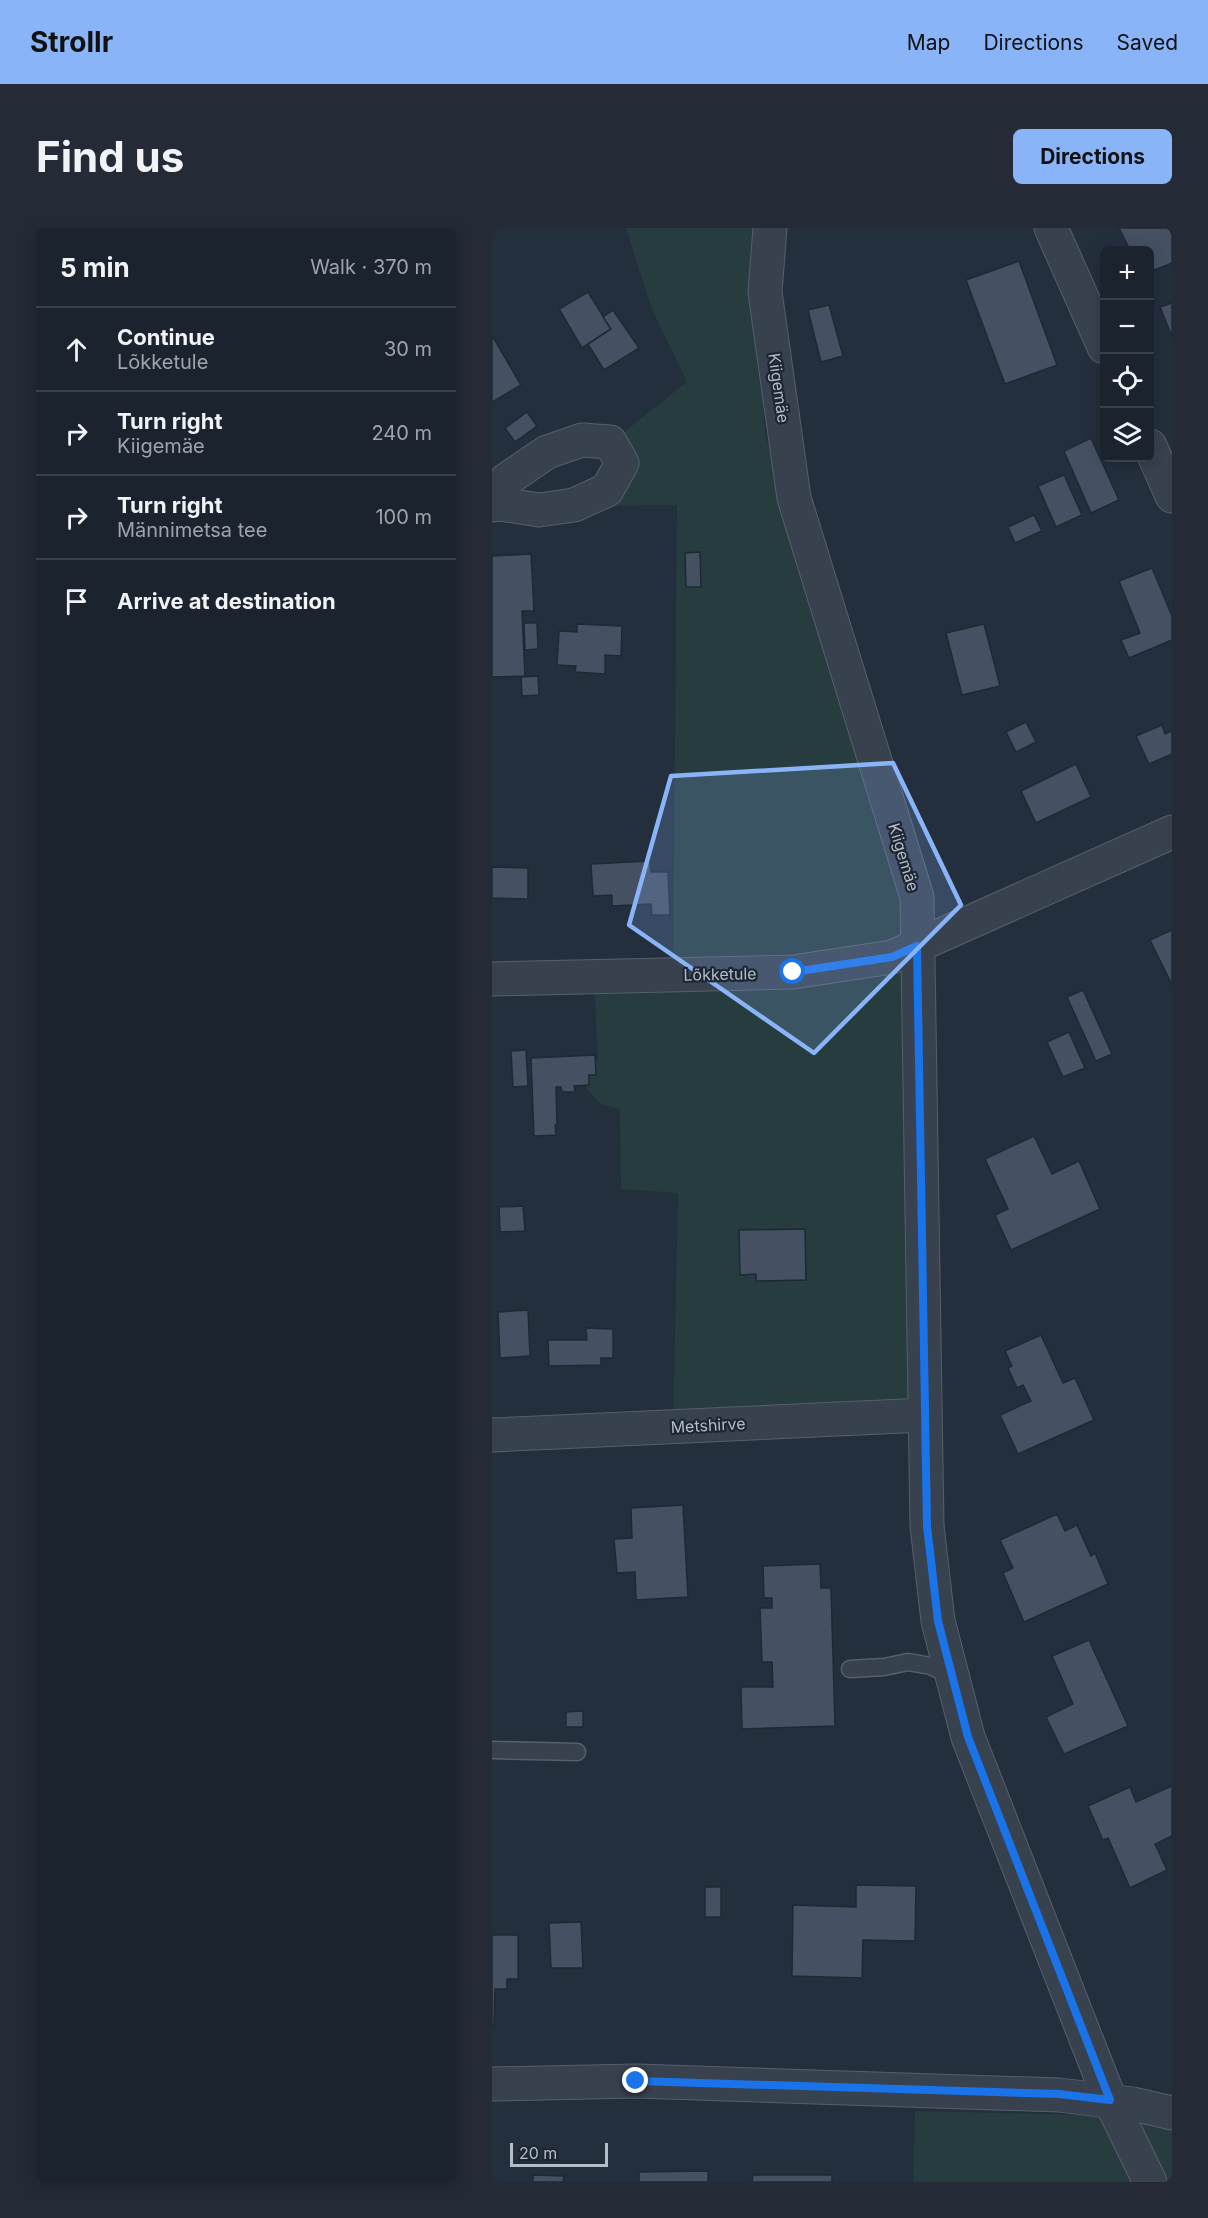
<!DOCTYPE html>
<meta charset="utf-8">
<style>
body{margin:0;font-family:Inter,sans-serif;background:#242b36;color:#f1f3f6}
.controls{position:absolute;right:18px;top:18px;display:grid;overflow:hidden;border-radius:9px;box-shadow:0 3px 15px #0003}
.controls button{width:54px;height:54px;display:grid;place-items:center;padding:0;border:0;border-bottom:2px solid #39404a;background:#1b232e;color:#f1f3f6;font:30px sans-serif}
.scale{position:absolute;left:18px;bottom:15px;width:98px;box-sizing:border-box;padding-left:6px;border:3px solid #b4bcc9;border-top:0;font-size:16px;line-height:21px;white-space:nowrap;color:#b4bcc9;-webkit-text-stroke:4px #1d2633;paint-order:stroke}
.stop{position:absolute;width:18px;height:18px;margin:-14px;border:4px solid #1a73e8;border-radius:50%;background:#fff}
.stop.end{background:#1a73e8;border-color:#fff;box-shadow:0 2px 6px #0008}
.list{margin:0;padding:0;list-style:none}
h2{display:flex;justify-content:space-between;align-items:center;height:78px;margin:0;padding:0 24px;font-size:26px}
h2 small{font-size:20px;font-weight:400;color:#a0a4aa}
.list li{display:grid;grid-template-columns:39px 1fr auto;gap:18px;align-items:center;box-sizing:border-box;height:84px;padding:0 24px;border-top:2px solid #39404a}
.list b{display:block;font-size:22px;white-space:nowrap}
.list p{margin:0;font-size:20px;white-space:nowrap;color:#a0a4aa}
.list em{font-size:20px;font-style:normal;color:#a0a4aa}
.icon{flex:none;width:33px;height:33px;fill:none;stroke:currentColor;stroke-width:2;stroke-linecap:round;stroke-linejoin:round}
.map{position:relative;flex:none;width:680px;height:1954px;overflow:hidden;border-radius:9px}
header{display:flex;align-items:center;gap:36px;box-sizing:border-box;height:84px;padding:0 30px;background:#8ab4f8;color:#111}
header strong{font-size:28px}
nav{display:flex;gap:33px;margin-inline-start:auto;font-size:21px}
.intro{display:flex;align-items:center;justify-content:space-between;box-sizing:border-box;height:144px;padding:0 36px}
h1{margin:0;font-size:42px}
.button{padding:15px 27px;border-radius:9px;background:#8ab4f8;color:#111;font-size:21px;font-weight:700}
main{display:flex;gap:36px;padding:0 36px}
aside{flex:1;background:#1b232e;border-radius:9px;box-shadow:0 3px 15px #0003}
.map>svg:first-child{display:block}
.green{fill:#263c3f}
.building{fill:#455162;stroke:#1f2835;stroke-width:1.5}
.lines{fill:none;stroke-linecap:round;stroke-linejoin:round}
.lane-casing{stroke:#565f6c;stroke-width:19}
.street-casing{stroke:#565f6c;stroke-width:35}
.lane{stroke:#38414e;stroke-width:16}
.street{stroke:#38414e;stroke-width:33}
.route{stroke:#1a73e8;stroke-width:8}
.marked{fill:#8ab4f8;fill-opacity:0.2;stroke:#8ab4f8;stroke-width:4.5;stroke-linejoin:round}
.labels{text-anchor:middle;stroke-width:4.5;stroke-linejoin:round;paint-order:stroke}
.street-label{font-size:16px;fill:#b4bcc9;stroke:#1d2633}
</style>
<header>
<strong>Strollr</strong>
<nav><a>Map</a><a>Directions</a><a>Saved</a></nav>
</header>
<div class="intro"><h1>Find us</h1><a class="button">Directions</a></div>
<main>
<aside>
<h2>5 min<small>Walk · 370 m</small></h2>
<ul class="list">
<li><svg class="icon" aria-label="ahead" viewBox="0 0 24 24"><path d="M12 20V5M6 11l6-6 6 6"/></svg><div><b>Continue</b><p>Lõkketule</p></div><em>30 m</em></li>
<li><svg class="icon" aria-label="right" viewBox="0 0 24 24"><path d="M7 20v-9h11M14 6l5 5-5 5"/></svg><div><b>Turn right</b><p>Kiigemäe</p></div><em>240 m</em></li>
<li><svg class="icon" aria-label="right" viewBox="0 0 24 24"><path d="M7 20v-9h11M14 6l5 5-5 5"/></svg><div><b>Turn right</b><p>Männimetsa tee</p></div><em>100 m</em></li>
<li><svg class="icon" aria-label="arrive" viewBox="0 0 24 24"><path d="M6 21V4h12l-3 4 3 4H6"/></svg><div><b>Arrive at destination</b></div></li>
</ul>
</aside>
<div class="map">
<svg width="680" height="1954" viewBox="0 0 680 1954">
<rect width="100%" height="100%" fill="#242f3e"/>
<g class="green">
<polygon points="134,0 266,0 262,58 273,206 417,667 419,714 181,742 185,277 95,278 120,254 117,216 195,154 159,79"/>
<polygon points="422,729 435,1188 181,1200 186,965 129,961 128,881 109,876 95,861 93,831 106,834 102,753"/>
<polygon points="423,1883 642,1888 680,1898 680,1954 421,1954"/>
</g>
<g class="building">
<polygon points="627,0 677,0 680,7 680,35 658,44 658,22 638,22"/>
<polygon points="527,33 565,137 513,156 474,52"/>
<polygon points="96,64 119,101 90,120 67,81"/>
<polygon points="680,75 680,109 668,79"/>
<polygon points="337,77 351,128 329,134 316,82"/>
<polygon points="121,82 147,120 112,142 96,116 119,101 111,89"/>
<polygon points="1,109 29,157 0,174 0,110"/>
<polygon points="35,184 45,198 23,214 13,200"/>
<polygon points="599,210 627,272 599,285 572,223"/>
<polygon points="572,247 590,287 564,299 546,258"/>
<polygon points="542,287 550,303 523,315 516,299"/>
<polygon points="208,324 209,359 194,359 193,325"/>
<polygon points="39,326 42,383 30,383 33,448 0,449 0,328"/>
<polygon points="660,340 680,388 680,412 637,430 629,412 648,405 627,353"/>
<polygon points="32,395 45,395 46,421 33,422"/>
<polygon points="85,396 130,398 129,428 113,427 113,446 83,444 84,438 65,437 67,403 85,404"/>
<polygon points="492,396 508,458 470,467 454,405"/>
<polygon points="46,448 47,467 30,468 29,449"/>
<polygon points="534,494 544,514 524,524 514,504"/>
<polygon points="670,497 673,506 680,503 680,526 657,536 644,508"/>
<polygon points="584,536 599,569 544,595 529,563"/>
<polygon points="158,633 159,644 176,644 178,687 160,687 159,676 120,678 120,667 101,668 99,636"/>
<polygon points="0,639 36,640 36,671 0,670"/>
<polygon points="680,702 680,757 658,712"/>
<polygon points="591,762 620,826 604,833 575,769"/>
<polygon points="577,804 593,840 571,849 555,814"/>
<polygon points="34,822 36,858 21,859 19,823"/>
<polygon points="103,827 104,847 97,847 97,857 82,858 83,864 70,864 69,859 64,859 65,897 63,897 64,907 42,908 39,830"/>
<polygon points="542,908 560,946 587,933 608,981 519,1022 503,987 516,981 493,931"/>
<polygon points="31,978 33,1003 8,1004 7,979"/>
<polygon points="313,1001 314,1052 264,1053 264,1046 248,1047 247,1002"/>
<polygon points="36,1082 38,1128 8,1130 6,1084"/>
<polygon points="94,1100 121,1101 121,1130 109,1130 109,1137 57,1138 56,1112 95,1112"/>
<polygon points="549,1107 571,1155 583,1150 602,1192 526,1226 508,1187 539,1173 531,1157 525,1160 516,1140 520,1138 513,1123"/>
<polygon points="191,1277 196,1369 144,1372 143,1344 125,1345 122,1311 140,1310 139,1280"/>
<polygon points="565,1286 573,1303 585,1297 599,1328 603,1325 616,1356 532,1394 511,1345 521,1340 508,1312"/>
<polygon points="328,1336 329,1360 339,1360 343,1498 250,1501 249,1459 281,1459 280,1434 270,1434 268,1380 280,1380 280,1370 272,1370 271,1338"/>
<polygon points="597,1412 636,1498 572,1526 554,1489 581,1476 560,1428"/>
<polygon points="91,1483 91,1499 74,1499 74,1484"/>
<polygon points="680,1558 680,1608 663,1616 675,1642 638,1660 616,1610 611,1612 596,1578 638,1559 644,1574"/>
<polygon points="364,1657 424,1658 423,1713 371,1712 370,1750 300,1748 301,1677 364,1679"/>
<rect x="213" y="1659" width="16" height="30"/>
<polygon points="89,1694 91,1740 59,1740 57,1695"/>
<polygon points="0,1707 26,1707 26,1751 15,1751 15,1761 3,1761 2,1797 0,1797"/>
<polygon points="216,1943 216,1954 147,1954 147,1944"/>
<polygon points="41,1947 72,1948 71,1954 41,1954"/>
<polygon points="261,1947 340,1947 340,1954 260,1954"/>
</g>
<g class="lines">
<g class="lane-casing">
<g id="lane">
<polyline points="358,1441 392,1439 416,1434 439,1438 459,1448"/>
<polyline points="0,1522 85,1524"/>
</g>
</g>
<g class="street-casing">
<g id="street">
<polyline points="278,0 273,64 302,270 425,669 435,1298 446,1393 476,1509 618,1872 658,1954"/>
<polyline points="559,0 612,119"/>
<polyline points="658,218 680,268"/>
<polyline points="0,277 9,276 47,282 82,277 115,262 130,235 118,214 90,212 55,224 14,252 9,276"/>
<polyline points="0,751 301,744 400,729 680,604"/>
<polyline points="0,1207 433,1187"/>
<polyline points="0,1856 144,1853 567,1867 641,1876 680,1885"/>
</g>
</g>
<use href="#lane" class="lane"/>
<use href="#street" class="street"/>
</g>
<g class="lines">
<polyline class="route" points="144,1853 567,1866 618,1872 476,1509 446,1393 435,1298 425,718 400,729 301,744"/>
</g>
<path class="marked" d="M401,535L469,677L322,825L137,697L179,548Z"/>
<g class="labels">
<g class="street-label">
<text transform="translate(287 160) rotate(82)" y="6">Kiigemäe</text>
<text transform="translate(412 629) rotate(73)" y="6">Kiigemäe</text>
<text transform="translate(228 746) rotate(-1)" y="6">Lõkketule</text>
<text transform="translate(216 1197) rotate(-3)" y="6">Metshirve</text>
</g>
</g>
</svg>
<div class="controls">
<button>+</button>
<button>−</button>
<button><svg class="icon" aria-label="locate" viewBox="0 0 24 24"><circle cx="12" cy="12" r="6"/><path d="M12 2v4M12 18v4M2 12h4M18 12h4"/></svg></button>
<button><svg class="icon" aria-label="layers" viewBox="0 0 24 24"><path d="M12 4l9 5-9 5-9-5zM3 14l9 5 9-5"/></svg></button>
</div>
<div class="scale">20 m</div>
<div class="stop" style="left:301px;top:744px"></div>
<div class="stop end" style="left:144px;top:1853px"></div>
</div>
</main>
